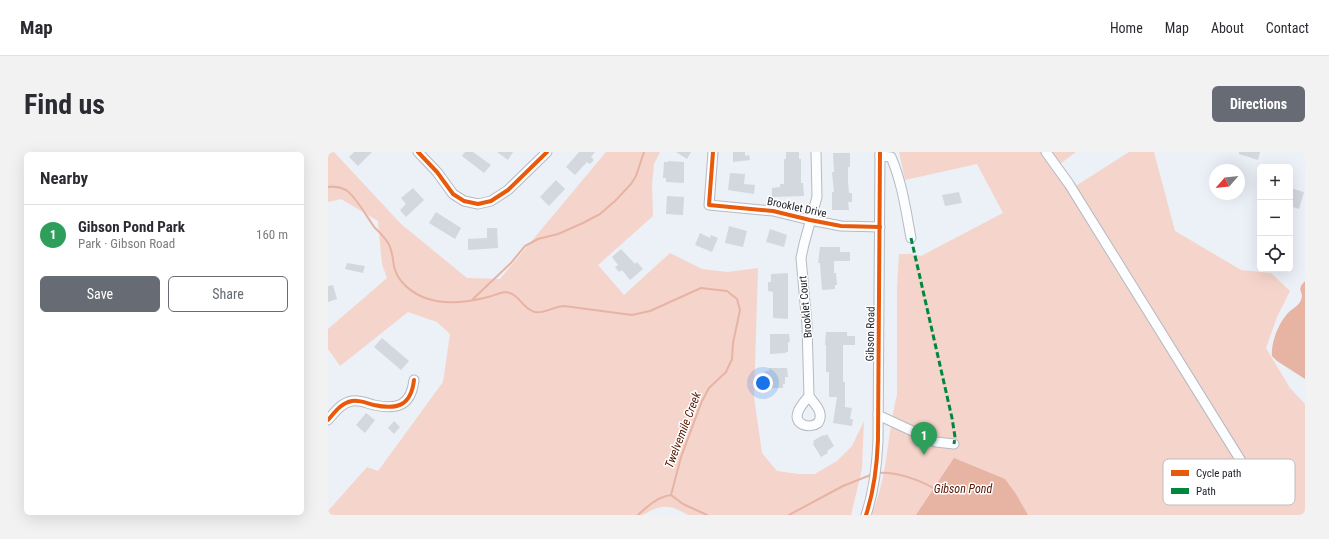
<!DOCTYPE html>
<meta charset="utf-8">
<style>
body{margin:0;font-family:"Roboto Condensed",sans-serif;background:#f2f2f3;color:#2b2b33}
.controls{position:absolute;right:12px;top:12px;display:grid;overflow:hidden;border-radius:6px;box-shadow:0 4px 16px #0002}
.controls button{width:36px;height:36px;display:grid;place-items:center;padding:0;border:0;border-bottom:1px solid #e1e1e2;background:#fff;color:#2b2b33;font:20px sans-serif}
.compass{position:absolute;left:881px;top:12px;width:36px;height:36px;border-radius:50%;background:#fff;box-shadow:0 4px 16px #0002;rotate:242deg}
.you{position:absolute;left:435px;top:231px;width:14px;height:14px;margin:-10px;border:3px solid #fff;border-radius:50%;background:#1a73e8;box-shadow:0 0 0 6px #1a73e833}
.badge{display:grid;place-items:center;width:26px;height:26px;border-radius:50%;background:#676b73;color:#fff;font-size:13px;font-weight:700}
.pin{position:absolute;translate:-50% -33px;filter:drop-shadow(0 1px 2px #0008)}
.pin::after{content:'';position:absolute;top:21px;width:14px;height:12px;background:inherit;clip-path:polygon(0 0,100% 0,50% 100%)}
.list{margin:0;padding:0;list-style:none}
h2{display:flex;justify-content:space-between;align-items:center;height:52px;margin:0;padding:0 16px;font-size:17px}
h2 small{font-size:13px;font-weight:400;color:#7c7c81}
.list li{display:grid;grid-template-columns:26px 1fr auto;gap:12px;align-items:center;box-sizing:border-box;height:60px;padding:0 16px;border-top:1px solid #e1e1e2}
.list b{display:block;font-size:15px;white-space:nowrap}
.list p{margin:0;font-size:13px;white-space:nowrap;color:#7c7c81}
.list em{font-size:13px;font-style:normal;color:#7c7c81}
.actions{display:flex;gap:8px;padding:12px 16px}
.actions a{flex:1;padding:9px 0;border:1px solid #676b73;border-radius:6px;text-align:center;font-size:14px;color:#676b73}
.actions .main{background:#676b73;color:#fff}
.icon{flex:none;width:22px;height:22px;fill:none;stroke:currentColor;stroke-width:2;stroke-linecap:round;stroke-linejoin:round}
.map{position:relative;flex:none;width:977px;height:363px;overflow:hidden;border-radius:6px}
header{display:flex;align-items:center;gap:24px;box-sizing:border-box;height:56px;padding:0 20px;background:#fff;border-bottom:1px solid #e1e1e2}
header strong{font-size:19px}
nav{display:flex;gap:22px;margin-inline-start:auto;font-size:14px}
.intro{display:flex;align-items:center;justify-content:space-between;box-sizing:border-box;height:96px;padding:0 24px}
h1{margin:0;font-size:28px}
.button{padding:10px 18px;border-radius:6px;background:#676b73;color:#fff;font-size:14px;font-weight:700}
main{display:flex;gap:24px;padding:0 24px}
aside{flex:1;background:#fff;border-radius:6px;box-shadow:0 4px 16px #0002}
.map>svg:first-child{display:block}
.green{fill:#f5d4cb}
.water{fill:#e7b4a4}
.lines{fill:none;stroke-linecap:round;stroke-linejoin:round}
.stream{stroke:#e7b4a4;stroke-width:2}
.building{fill:#d3d7de}
.minor-casing{stroke:#b6bac1;stroke-width:11}
.minor{stroke:#fcfdfe;stroke-width:9}
.quiet{stroke:#00873e;stroke-width:3;stroke-dasharray:6 3;stroke-linecap:butt}
.cycleway-casing{stroke:#fff;stroke-width:6}
.cycleway{stroke:#e8590c;stroke-width:4}
.labels{text-anchor:middle;stroke-width:3;stroke-linejoin:round;paint-order:stroke}
.street-label{font-size:11px;fill:#20242c;stroke:#fff}
.water-label{font-size:12px;font-style:italic;fill:#571600;stroke:#fff}
.key{fill:#fff;stroke:#bcbdc0;stroke-width:1}
.key-label{font-size:11px;fill:#20242c}
</style>
<header>
<strong>Map</strong>
<nav><a>Home</a><a>Map</a><a>About</a><a>Contact</a></nav>
</header>
<div class="intro"><h1>Find us</h1><a class="button">Directions</a></div>
<main>
<aside>
<h2>Nearby<small></small></h2>
<ul class="list">
<li><span class="badge" style="background:#2e9e5b">1</span><div><b>Gibson Pond Park</b><p>Park · Gibson Road</p></div><em>160 m</em></li>
</ul>
<div class="actions"><a class="main">Save</a><a>Share</a></div>
</aside>
<div class="map">
<svg width="977" height="363" viewBox="0 0 977 363">
<rect width="100%" height="100%" fill="#ecf0f7"/>
<g class="green">
<path d="M0,0H6L73,72L139,126L172,127L278,0H332L326,12L324,32L325,64L270,113L296,143L342,101L374,117L399,120L430,116L426,245L434,301L449,319L470,322H487L509,309L524,294L536,269L534,317L523,363H360C341,352 333,352 315,363H0V359L39,315L50,319L115,230L122,182L109,170L80,160L12,214L0,197V177L59,126L54,112L50,69L13,47L0,50Z"/>
<path d="M571,0H723L726,4L724,0H748L732,12L746,35L801,0H826L847,79L913,118L943,121L962,139L949,165L938,196L962,236L977,252V363H543C560,327 559,282 569,243V137L571,102H583L593,104L675,61L649,12L577,28Z"/>
</g>
<g class="water">
<path d="M977,129V227L949,209L944,204C943,190 951,169 962,159C966,156 971,153 973,148C977,139 967,139 977,129Z"/>
<polygon points="626,306 677,327 688,342 700,363 588,363"/>
</g>
<g class="lines">
<g class="stream">
<path d="M0,35C6,34 12,35 18,38C27,43 40,67 47,76C53,82 59,87 62,95C67,108 63,116 73,129C95,155 130,153 160,145C166,144 172,140 178,140C192,142 194,157 207,160C216,162 227,154 236,154L304,163L322,159L373,136L399,139L409,147L412,158L405,191L404,207L398,220L381,236L374,249L353,305L343,343"/>
<polyline points="145,147 183,111 197,94 210,87 230,82 255,71 272,62 287,49 303,32 308,24 316,0"/>
<path d="M549,321C567,319 592,328 607,337"/>
<polyline points="343,343 355,352 379,363"/>
<path d="M310,363C320,354 329,345 343,343"/>
<polyline points="461,363 515,334 545,322"/>
</g>
</g>
<g class="building">
<polygon points="26,0 44,0 30,14 21,5"/>
<polygon points="137,0 145,0 163,13 156,21 134,4"/>
<polygon points="169,0 185,0 180,8"/>
<polygon points="251,0 267,0 263,5 266,8 262,12 259,10 247,23 238,15"/>
<polygon points="348,0 363,0 359,7"/>
<polygon points="405,0 417,0 417,4 421,3 422,8 405,10"/>
<polygon points="458,0 471,0 471,7 473,7 473,31 475,31 476,44 444,45 444,36 452,35 452,32 456,32 456,7 458,7"/>
<polygon points="911,0 932,0 930,8 911,2"/>
<polygon points="505,1 522,1 522,15 520,15 520,30 521,41 524,41 524,50 520,50 521,58 504,58 504,40 506,40 504,20 506,20"/>
<polygon points="340,9 356,10 356,31 338,30 338,26 335,26 336,10 340,10"/>
<polygon points="402,21 417,22 416,32 427,33 426,42 400,38"/>
<polygon points="228,28 237,37 221,54 212,45"/>
<polygon points="85,36 96,48 78,65 72,58 78,52 73,46"/>
<polygon points="962,36 976,40 971,57 962,54"/>
<polygon points="631,40 634,51 617,54 614,43"/>
<polygon points="339,44 356,45 355,63 338,62"/>
<polygon points="108,60 133,76 127,87 101,71"/>
<polygon points="401,74 419,79 415,95 397,91"/>
<polygon points="159,76 169,76 170,96 140,98 140,87 159,86"/>
<polygon points="442,77 459,83 456,95 438,90"/>
<polygon points="372,81 382,86 383,83 390,86 384,100 367,93"/>
<polygon points="492,95 512,95 512,100 522,100 522,109 506,109 506,121 508,121 509,133 507,133 507,137 494,138 492,111 490,111"/>
<polygon points="293,97 307,112 309,110 315,117 302,128 294,118 291,120 287,115 290,113 284,105"/>
<polygon points="19,111 37,114 35,121 17,117"/>
<polygon points="460,121 460,167 445,166 445,140 440,139 440,130 443,130 443,122"/>
<polygon points="5,133 9,147 0,150 0,134"/>
<polygon points="498,180 519,180 519,184 527,184 527,193 515,193 515,230 517,230 517,255 524,256 522,267 525,267 524,274 505,271 509,245 501,245 501,220 498,220 498,193 497,193"/>
<polygon points="442,182 461,182 462,190 460,190 460,200 458,200 458,201 442,202"/>
<polygon points="54,186 81,209 73,218 46,195"/>
<polygon points="441,216 459,216 460,225 457,225 457,232 455,232 455,236 441,236 441,231 437,231 437,219 441,219"/>
<polygon points="38,261 47,268 37,281 28,273"/>
<polygon points="66,269 72,275 66,282 60,276"/>
<polygon points="499,282 506,294 499,299 500,301 493,305 485,292 486,291 485,289 495,283 496,284"/>
</g>
<g class="lines">
<g class="minor-casing">
<g id="minor">
<polyline points="90,0 109,20 125,42 136,49 150,52 163,49 180,38 219,0"/>
<polyline points="385,0 381,53 445,59 482,68 513,74 552,75"/>
<polyline points="718,0 741,32 936,346"/>
<path d="M552,4L563,5C574,30 578,59 583,86"/>
<polyline points="481,244 479,173 473,106 476,92 489,45 488,0"/>
<path d="M481,244C486,252 497,260 490,271C482,277 465,273 470,260C472,254 477,249 481,244Z"/>
<polyline points="550,263 608,290 626,292"/>
<path d="M0,268C7,260 13,251 24,249C32,248 38,251 46,253C69,258 83,254 86,228"/>
<path d="M538,363C546,339 549,313 550,288L552,0"/>
</g>
</g>
<use href="#minor" class="minor"/>
<polyline class="quiet" points="583,86 624,266 627,285 626,292"/>
<g class="cycleway-casing">
<g id="cycleway">
<polyline points="90,0 109,20 125,42 136,49 150,52 163,49 180,38 219,0"/>
<polyline points="385,0 381,53 445,59 482,68 513,74 552,75"/>
<path d="M0,268C7,260 13,251 24,249C32,248 38,251 46,253C69,258 83,254 86,228"/>
<path d="M538,363C546,339 549,313 550,288L552,0"/>
</g>
</g>
<use href="#cycleway" class="cycleway"/>
</g>
<g class="labels">
<g class="street-label">
<text transform="translate(469 55) rotate(12)" y="4">Brooklet Drive</text>
<text transform="translate(477 155) rotate(-95)" y="4">Brooklet Court</text>
<text transform="translate(542 182) rotate(-89)" y="4">Gibson Road</text>
</g>
<g class="water-label">
<text transform="translate(355 278) rotate(-69)" y="4">Twelvemile Creek</text>
<text x="635" y="341">Gibson Pond</text>
</g>
</g>
<rect x="835" y="307" width="132" height="46" rx="6" class="key"/>
<rect x="843" y="318" width="18" height="6" fill="#e8590c"/>
<rect x="843" y="336" width="18" height="6" fill="#00873e"/>
<g class="key-label">
<text x="868" y="325">Cycle path</text>
<text x="868" y="343">Path</text>
</g>
</svg>
<div class="controls">
<button>+</button>
<button>−</button>
<button><svg class="icon" aria-label="locate" viewBox="0 0 24 24"><circle cx="12" cy="12" r="6"/><path d="M12 2v4M12 18v4M2 12h4M18 12h4"/></svg></button>
</div>
<svg class="compass" viewBox="-18 -18 36 36"><path d="M0-13l5 13h-10z" fill="#e53935"/><path d="M0 13l5-13h-10z" fill="#7c7c81"/></svg>
<div class="you"></div>
<div class="pin badge" style="left:596px;top:303px;background:#2e9e5b">1</div>
</div>
</main>
